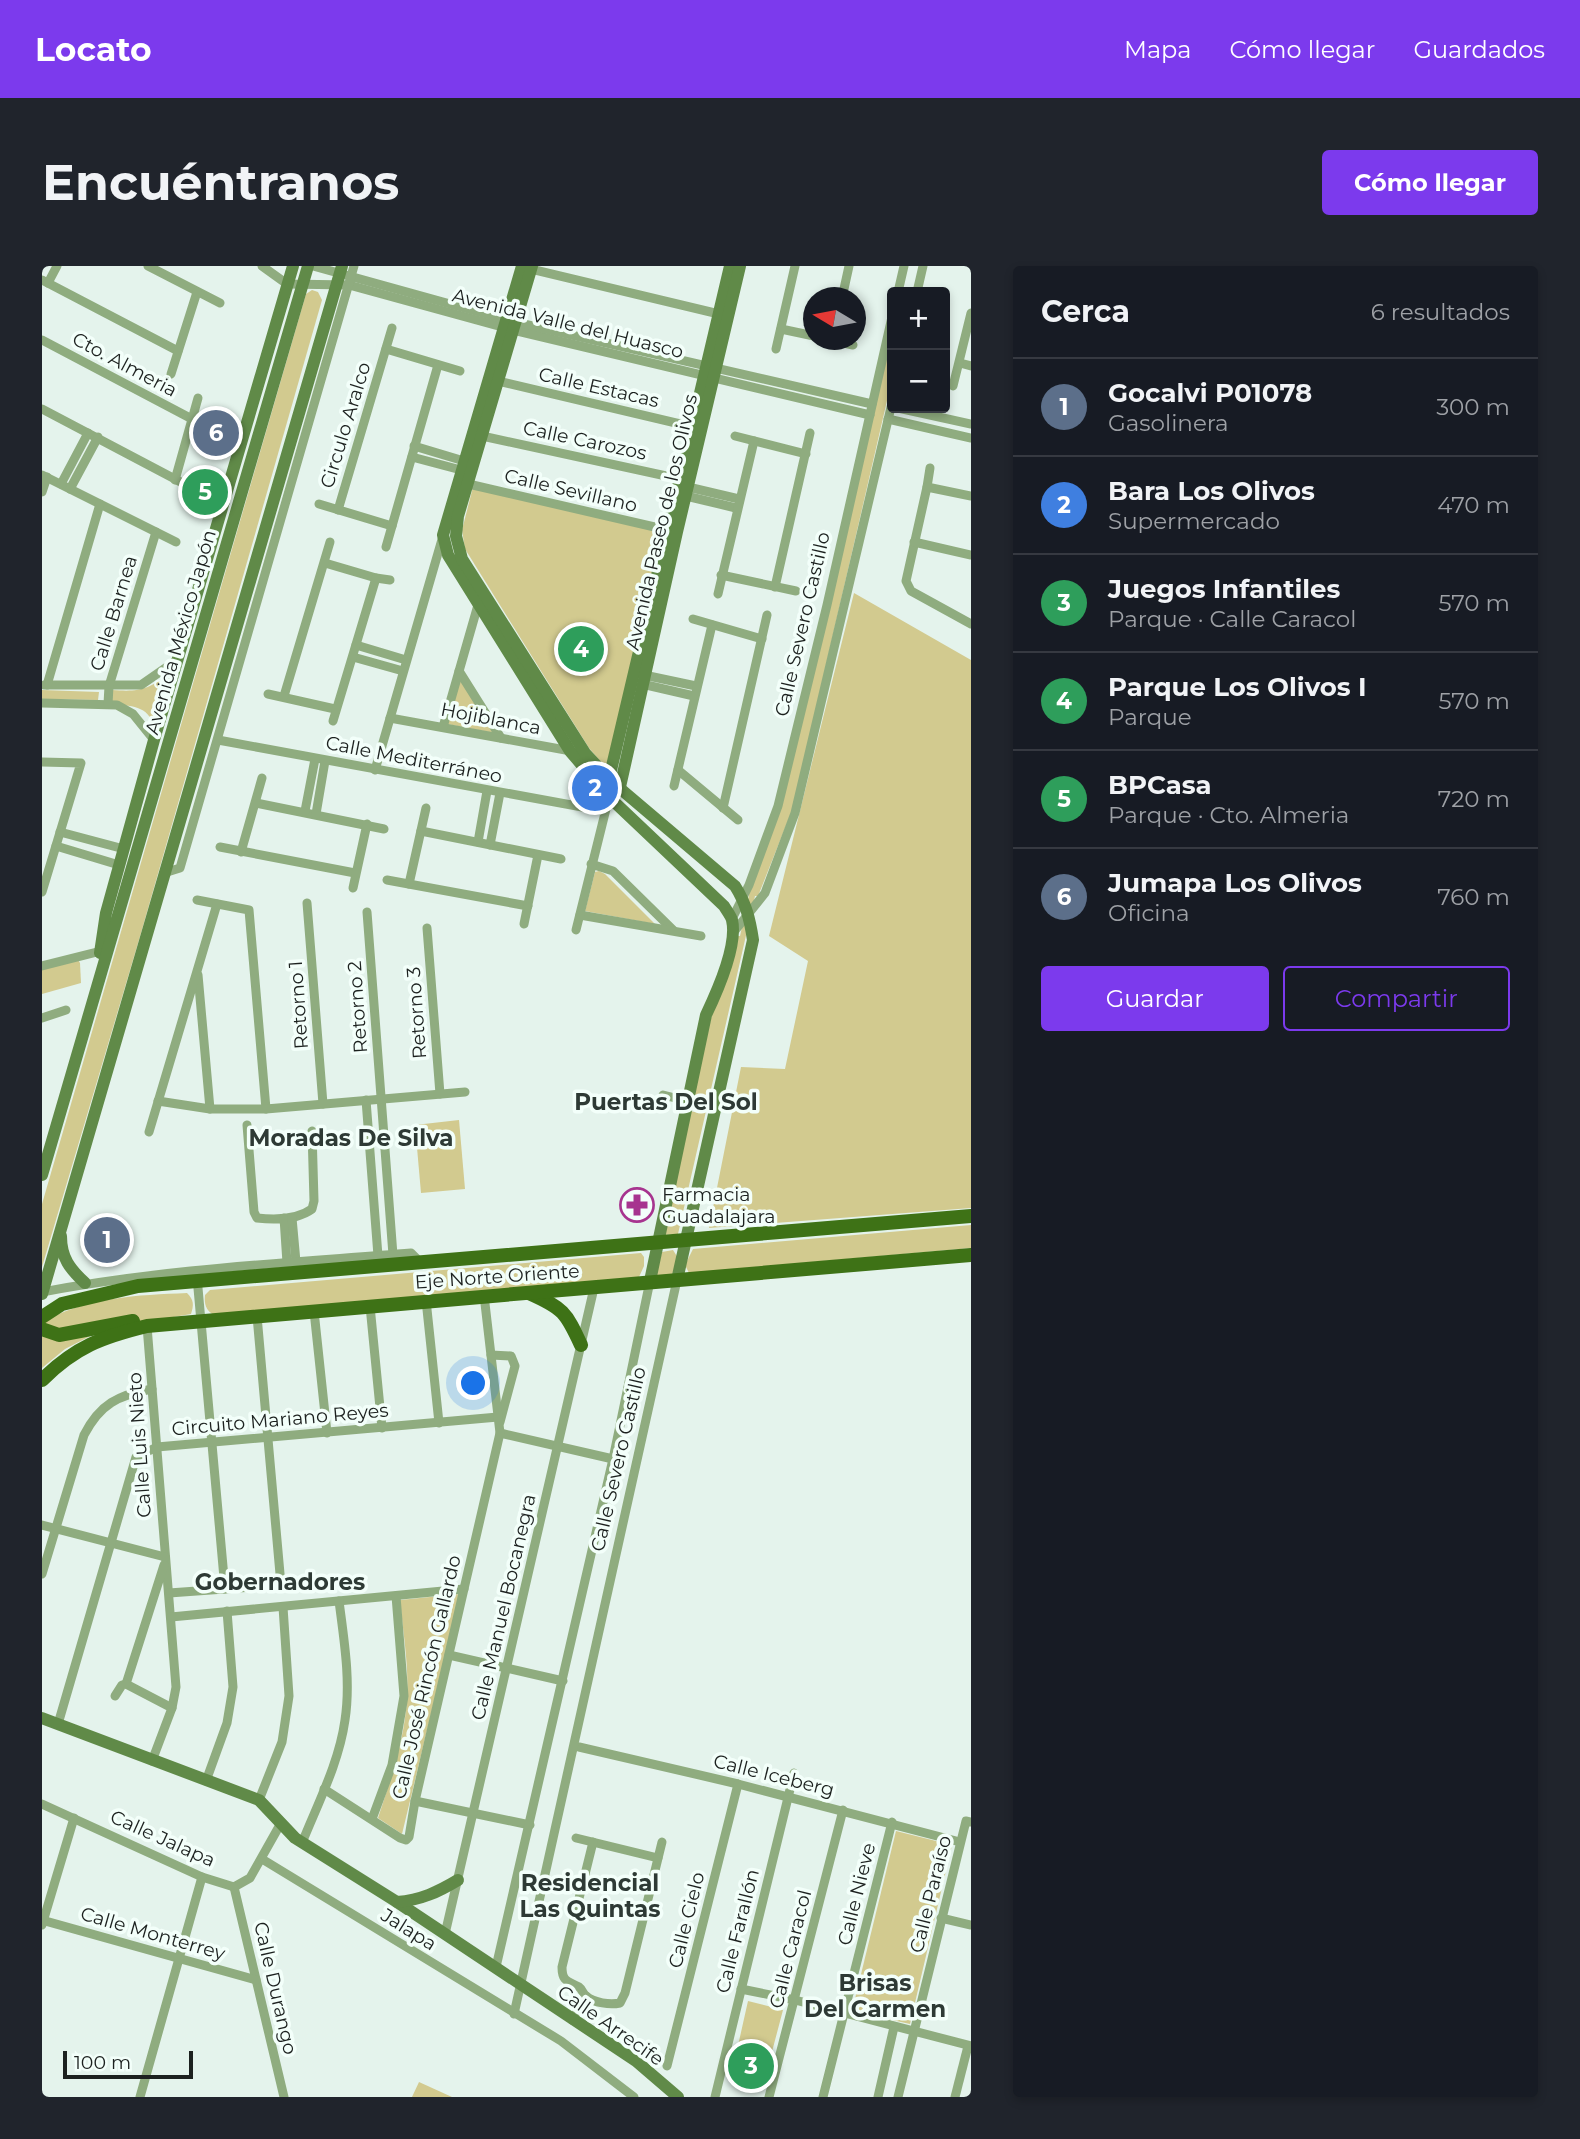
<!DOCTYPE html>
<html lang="es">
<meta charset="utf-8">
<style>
body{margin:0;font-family:Montserrat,sans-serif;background:#20242c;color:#f1f3f6}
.controls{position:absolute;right:21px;top:21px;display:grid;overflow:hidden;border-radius:7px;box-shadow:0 4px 10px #0003}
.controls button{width:63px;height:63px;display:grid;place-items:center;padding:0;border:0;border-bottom:2px solid #363941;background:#171b24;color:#f1f3f6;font:35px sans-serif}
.compass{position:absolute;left:761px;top:21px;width:63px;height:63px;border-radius:50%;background:#171b24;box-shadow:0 4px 10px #0003;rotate:280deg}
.scale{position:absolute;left:21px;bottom:18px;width:130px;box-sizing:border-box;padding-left:7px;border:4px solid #1c211f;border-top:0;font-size:19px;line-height:24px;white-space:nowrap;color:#1c211f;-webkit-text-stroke:5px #f3fffa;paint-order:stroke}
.you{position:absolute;left:432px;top:1118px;width:24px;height:24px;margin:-18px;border:5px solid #fff;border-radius:50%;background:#1a73e8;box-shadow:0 0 0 10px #1a73e833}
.badge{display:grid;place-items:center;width:46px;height:46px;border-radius:50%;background:#7c3aed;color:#fff;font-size:23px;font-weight:700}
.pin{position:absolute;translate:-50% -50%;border:4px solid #fff;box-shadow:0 2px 7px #0006}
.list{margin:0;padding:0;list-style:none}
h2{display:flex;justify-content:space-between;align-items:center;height:91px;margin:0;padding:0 28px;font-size:30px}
h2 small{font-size:23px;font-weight:400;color:#9ea1a6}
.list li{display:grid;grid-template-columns:46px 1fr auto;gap:21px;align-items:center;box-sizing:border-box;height:98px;padding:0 28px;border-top:2px solid #363941}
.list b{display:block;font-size:26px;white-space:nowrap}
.list p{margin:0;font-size:23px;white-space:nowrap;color:#9ea1a6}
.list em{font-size:23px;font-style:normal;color:#9ea1a6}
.actions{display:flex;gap:14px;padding:21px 28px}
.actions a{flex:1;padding:16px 0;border:2px solid #7c3aed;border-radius:7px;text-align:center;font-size:24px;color:#7c3aed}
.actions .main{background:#7c3aed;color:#fff}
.map{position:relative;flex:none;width:929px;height:1831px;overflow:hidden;border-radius:7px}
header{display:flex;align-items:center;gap:42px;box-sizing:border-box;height:98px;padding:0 35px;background:#7c3aed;color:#fff}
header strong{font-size:33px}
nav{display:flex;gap:38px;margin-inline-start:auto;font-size:24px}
.intro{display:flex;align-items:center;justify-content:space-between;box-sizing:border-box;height:168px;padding:0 42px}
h1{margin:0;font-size:49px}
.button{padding:18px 32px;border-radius:7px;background:#7c3aed;color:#fff;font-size:24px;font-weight:700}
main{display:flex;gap:42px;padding:0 42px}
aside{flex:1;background:#171b24;border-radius:7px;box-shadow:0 4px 10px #0003}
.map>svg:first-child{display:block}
.green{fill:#d2ca8f}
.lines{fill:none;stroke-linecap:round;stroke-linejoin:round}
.street{stroke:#8fac7f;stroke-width:9}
.secondary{stroke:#608a48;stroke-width:12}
.primary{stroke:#3e7216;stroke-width:14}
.labels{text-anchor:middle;stroke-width:7;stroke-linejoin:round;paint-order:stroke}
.street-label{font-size:19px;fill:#1c211f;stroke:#f3fffa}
.poi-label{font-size:19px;fill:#1c211f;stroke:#f3fffa;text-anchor:start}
.quarter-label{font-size:23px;font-weight:bold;fill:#2e3a35;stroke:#f3fffa}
</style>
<header>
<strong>Locato</strong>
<nav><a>Mapa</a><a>Cómo llegar</a><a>Guardados</a></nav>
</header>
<div class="intro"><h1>Encuéntranos</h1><a class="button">Cómo llegar</a></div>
<main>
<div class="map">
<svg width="929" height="1831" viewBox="0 0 929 1831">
<rect width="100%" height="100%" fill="#e4f3ec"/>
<g class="green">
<polygon points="270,24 276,26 280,34 99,667 0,1001 0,938 264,28"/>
<polygon points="850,57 850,113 751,542 716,630 713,630 636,968 620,969 648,845 657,847 660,834 651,832 669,752 694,670 698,670 707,629 705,628 741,536"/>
<polygon points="431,221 620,265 565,503 547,482 423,283 420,264"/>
<polygon points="812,327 929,394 929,942 667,962 699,801 743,803 766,695 727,670"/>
<path d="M128,407L112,461C107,439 88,440 69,438L70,424C97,426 106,424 128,407Z"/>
<polygon points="418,412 452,467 405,458"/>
<polygon points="0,424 57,426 56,434 0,433"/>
<polygon points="557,605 563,608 613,658 543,645 553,606"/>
<polygon points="35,692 38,697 39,717 0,728 0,701"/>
<polygon points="417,854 423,923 379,927 373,859"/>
<polygon points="929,959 929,982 647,1007 643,999 651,983"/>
<polygon points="631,984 636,992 630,1009 614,1009 620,986"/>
<path d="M599,987L602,991V1000L597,1011L172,1049C164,1045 162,1038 163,1029L168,1024Z"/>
<path d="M145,1027C152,1034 152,1039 149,1048L62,1063L23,1083L0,1102V1057C42,1031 97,1029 145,1027Z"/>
<path d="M418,1328L360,1568L336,1552C349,1512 363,1473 365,1431C367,1399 361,1366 358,1334Z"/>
<polygon points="854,1565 910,1579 868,1758 810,1745"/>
<polygon points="706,1735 741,1744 727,1797 718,1795 726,1798 723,1811 691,1802"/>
<polygon points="377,1816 410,1831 370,1831"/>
</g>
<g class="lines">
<g class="street">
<polyline points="106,0 178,37"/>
<polyline points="220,0 245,18 307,19 471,64 828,149"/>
<polyline points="271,0 473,56 830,138"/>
<polyline points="489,3 677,48"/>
<polyline points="0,14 136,85"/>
<polyline points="6,17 15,0"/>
<polyline points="856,26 862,0"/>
<polyline points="875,26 881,0"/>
<polyline points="800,32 807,0"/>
<polyline points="739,63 772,70"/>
<polyline points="0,74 150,153"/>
<polyline points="788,74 811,79"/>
<polyline points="344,83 418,105"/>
<polyline points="734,83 753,0"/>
<polyline points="918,97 929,100"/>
<polyline points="129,108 155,26"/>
<polyline points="456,115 651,161"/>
<polyline points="911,120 929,47"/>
<polyline points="856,142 929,158"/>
<polyline points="0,143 150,222"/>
<polyline points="846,153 929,172"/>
<polyline points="440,170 638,213"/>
<polyline points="693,170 764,188"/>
<polyline points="372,180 422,195"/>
<polyline points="370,191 419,204"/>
<polyline points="0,209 134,276"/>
<polyline points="133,214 156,132"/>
<polyline points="422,217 630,265"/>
<polyline points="19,218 46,167"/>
<polyline points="646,221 697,233"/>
<polyline points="885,221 888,202"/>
<polyline points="28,223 56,171"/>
<polyline points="0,226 5,211"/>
<polyline points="644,230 694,242"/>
<polyline points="929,230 885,221 864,315 869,325 929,358"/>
<polyline points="277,238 350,260"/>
<polyline points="296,244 350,62"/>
<polyline points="872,276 929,289"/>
<polyline points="344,281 396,99"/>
<polyline points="283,297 334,312 348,314"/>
<polyline points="679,309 754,325"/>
<polyline points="733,321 768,167"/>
<polyline points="676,328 712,175"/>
<polyline points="651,353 720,373"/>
<polyline points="314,379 364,394"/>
<polyline points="311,391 361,405"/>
<polyline points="417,405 459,472"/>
<polyline points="602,409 654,420"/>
<polyline points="600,418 652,430"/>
<polyline points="2,419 99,419 135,394"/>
<polyline points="5,419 58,238"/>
<polyline points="226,428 293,443"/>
<polyline points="242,430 288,276"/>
<polyline points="0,437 75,439 91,448 112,474"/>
<polyline points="66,438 67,420 114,266"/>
<polyline points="348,452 529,485"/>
<polyline points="291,455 334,312"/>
<polyline points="401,461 436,339"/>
<polyline points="176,474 562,545"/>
<polyline points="0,496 39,497 0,626"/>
<polyline points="333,504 401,270"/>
<polyline points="636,504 696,554"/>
<polyline points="632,520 670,359"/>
<polyline points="214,537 342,563"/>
<polyline points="681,542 725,349"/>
<polyline points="263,545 273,493"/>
<polyline points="274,548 283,495"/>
<polyline points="379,565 519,593"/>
<polyline points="18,566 82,583"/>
<polyline points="436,576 445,525"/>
<polyline points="448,579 458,527"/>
<polyline points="14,580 77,599"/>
<polyline points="178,581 313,607"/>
<polyline points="199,586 220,512"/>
<polyline points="549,598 571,605 631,664"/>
<polyline points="122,607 138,602 312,0"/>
<polyline points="345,614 486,640"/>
<polyline points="367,618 384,542"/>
<polyline points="311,622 325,558"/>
<polyline points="155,634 207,644 224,843"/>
<polyline points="265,637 281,838"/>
<polyline points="325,646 351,989"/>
<polyline points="538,649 659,670"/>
<polyline points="690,653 707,619 736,540 785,339 850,51"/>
<polyline points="482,658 496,589"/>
<polyline points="385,662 398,828"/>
<polyline points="534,664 567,531"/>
<polyline points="691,667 723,627 753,547 850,137"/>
<polyline points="0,700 63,684"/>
<polyline points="156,709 168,843"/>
<polyline points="0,752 24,744"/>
<polyline points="621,829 674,842"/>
<polyline points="324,834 336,990"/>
<polyline points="116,835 168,843 224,843 423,826"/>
<path d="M205,859L212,946L215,952C233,954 255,954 270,943L272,935L270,865"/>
<polyline points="107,866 175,638"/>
<polyline points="242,952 245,997"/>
<polyline points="250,952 254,996"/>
<polyline points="155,1011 183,1323"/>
<path d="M0,1026C122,1003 246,997 369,987L378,996"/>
<polyline points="384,1034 397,1157"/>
<polyline points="328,1040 340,1162"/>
<polyline points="272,1045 285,1167"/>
<polyline points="105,1060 134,1421 130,1442 110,1495"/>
<polyline points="449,1089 469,1090 473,1100 458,1156"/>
<polyline points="458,1167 571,1193"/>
<polyline points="0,1259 123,1291"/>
<polyline points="122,1299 84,1418 130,1442"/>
<path d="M0,1308L42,1169C58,1138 76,1129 110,1123"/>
<polyline points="127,1327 239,1319 215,1050"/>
<polyline points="129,1351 422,1323"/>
<polyline points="407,1389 521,1415"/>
<polyline points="73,1430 80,1419 84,1418"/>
<polyline points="16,1458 94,1191 115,1181 456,1151"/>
<polyline points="537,1481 696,1518 918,1576"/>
<polyline points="164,1515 185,1457 191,1421 185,1345"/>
<polyline points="282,1523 358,1572 364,1574 367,1571 373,1535 458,1167 442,1029"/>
<polyline points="217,1534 240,1476 247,1430 241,1341"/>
<polyline points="373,1535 488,1559"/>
<polyline points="0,1538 160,1611 192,1621 208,1612 239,1557"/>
<polyline points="330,1553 350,1499 362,1430 354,1330"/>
<polyline points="534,1572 616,1592"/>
<path d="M551,1576L520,1701C520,1716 526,1715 537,1721C540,1723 541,1728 544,1730C552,1737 568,1739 578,1737L583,1727L620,1576"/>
<path d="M260,1577C276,1537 297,1497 303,1454C309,1415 302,1374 297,1335"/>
<polyline points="220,1593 519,1775 592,1831"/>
<polyline points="192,1621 242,1831"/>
<polyline points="899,1652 929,1659"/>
<polyline points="0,1654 214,1714"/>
<polyline points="0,1659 32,1552"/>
<polyline points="403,1668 552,1022"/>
<polyline points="454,1701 571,1193 608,1015"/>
<polyline points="699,1723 753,1734 929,1780"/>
<polyline points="472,1748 635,1014"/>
<polyline points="530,1754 544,1730"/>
<polyline points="625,1800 696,1518"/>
<polyline points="98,1831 160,1611"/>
<polyline points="673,1831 752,1507"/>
<polyline points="727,1831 801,1544"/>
<polyline points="781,1831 850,1556"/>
<polyline points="836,1831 852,1761"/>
<polyline points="856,1831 924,1555 929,1556"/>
<polyline points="913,1831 926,1780"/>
</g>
<g class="secondary">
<path d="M480,0L401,269L406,289L528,485L567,531L682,640C685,645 689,650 690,654C696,680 675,726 664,749L608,1015"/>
<path d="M490,0L416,250L414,270L420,293L543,487L568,514L693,620C704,637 708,654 711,674L635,1014"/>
<polyline points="566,517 688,0"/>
<polyline points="573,526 578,521 635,266 698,0"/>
<polyline points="58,687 64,647 112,474 251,0"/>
<polyline points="0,909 266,0"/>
<path d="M19,970C19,992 28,1003 43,1017"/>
<polyline points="0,1028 300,0"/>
<polyline points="0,1452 217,1534 253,1572 355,1636 594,1795 636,1831"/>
<path d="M355,1636C379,1634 396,1626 416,1614"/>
</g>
<g class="primary">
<path d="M487,1027C521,1042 524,1046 539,1079"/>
<polyline points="0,1051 20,1038 96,1020 929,950"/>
<polyline points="0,1063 17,1069 91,1055"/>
<path d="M0,1114C33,1081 60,1071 105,1060C380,1035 654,1013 929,989"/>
</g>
</g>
<defs>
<g id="pharmacy-ring" transform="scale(1.75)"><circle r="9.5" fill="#f3fffa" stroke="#a7348f" stroke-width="1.5"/><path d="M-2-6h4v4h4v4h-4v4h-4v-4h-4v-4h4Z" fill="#a7348f"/></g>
</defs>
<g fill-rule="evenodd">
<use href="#pharmacy-ring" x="595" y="939"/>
</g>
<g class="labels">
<g class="street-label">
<text transform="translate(526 57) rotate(14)" y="7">Avenida Valle del Huasco</text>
<text transform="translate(83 98) rotate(28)" y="7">Cto. Almeria</text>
<text transform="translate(557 121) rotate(13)" y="7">Calle Estacas</text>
<text transform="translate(303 159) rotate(-73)" y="7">Circulo Aralco</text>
<text transform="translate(543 174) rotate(12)" y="7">Calle Carozos</text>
<text transform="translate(529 224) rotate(13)" y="7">Calle Sevillano</text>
<text transform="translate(619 256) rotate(-77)" y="7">Avenida Paseo de los Olivos</text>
<text transform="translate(71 347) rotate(-73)" y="7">Calle Barnea</text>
<text transform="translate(760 358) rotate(-77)" y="7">Calle Severo Castillo</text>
<text transform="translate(138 366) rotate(-74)" y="7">Avenida México Japón</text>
<text transform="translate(449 452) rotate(11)" y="7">Hojiblanca</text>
<text transform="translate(372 493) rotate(11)" y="7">Calle Mediterráneo</text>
<text transform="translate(256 739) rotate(-94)" y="7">Retorno 1</text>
<text transform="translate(315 741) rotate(-94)" y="7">Retorno 2</text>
<text transform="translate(374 747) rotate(-94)" y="7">Retorno 3</text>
<text transform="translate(455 1010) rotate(-4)" y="7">Eje Norte Oriente</text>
<text transform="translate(238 1153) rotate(-5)" y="7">Circuito Mariano Reyes</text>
<text transform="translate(97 1179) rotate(-94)" y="7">Calle Luis Nieto</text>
<text transform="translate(576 1193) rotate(-77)" y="7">Calle Severo Castillo</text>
<text transform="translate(461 1341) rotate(-77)" y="7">Calle Manuel Bocanegra</text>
<text transform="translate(384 1411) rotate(-77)" y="7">Calle José Rincón Gallardo</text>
<text transform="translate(732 1509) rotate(14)" y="7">Calle Iceberg</text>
<text transform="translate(121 1572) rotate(24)" y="7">Calle Jalapa</text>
<text transform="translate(814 1628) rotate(-76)" y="7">Calle Nieve</text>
<text transform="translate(888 1628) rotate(-76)" y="7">Calle Paraíso</text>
<text transform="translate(644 1654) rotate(-76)" y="7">Calle Cielo</text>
<text transform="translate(367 1663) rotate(32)" y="7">Jalapa</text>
<text transform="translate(695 1665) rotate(-76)" y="7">Calle Farallón</text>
<text transform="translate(111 1667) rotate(16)" y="7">Calle Monterrey</text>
<text transform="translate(748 1683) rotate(-76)" y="7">Calle Caracol</text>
<text transform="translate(234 1722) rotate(77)" y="7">Calle Durango</text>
<text transform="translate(569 1759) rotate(35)" y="7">Calle Arrecife</text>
</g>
<g class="poi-label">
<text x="620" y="935">Farmacia<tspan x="620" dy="22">Guadalajara</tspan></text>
</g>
<g class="quarter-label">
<text x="624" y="844">Puertas Del Sol</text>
<text x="309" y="880">Moradas De Silva</text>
<text x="238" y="1324">Gobernadores</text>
<text x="548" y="1625">Residencial<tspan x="548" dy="26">Las Quintas</tspan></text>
<text x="833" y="1725">Brisas<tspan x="833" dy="26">Del Carmen</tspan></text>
</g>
</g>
</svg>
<div class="controls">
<button>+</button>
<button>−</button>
</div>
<svg class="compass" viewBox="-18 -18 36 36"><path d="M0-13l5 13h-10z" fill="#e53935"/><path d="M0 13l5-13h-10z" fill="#9ea1a6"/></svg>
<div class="scale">100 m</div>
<div class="you"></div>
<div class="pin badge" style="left:65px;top:974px;background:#5c6f8a">1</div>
<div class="pin badge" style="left:553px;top:522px;background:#3f7fe0">2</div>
<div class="pin badge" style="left:709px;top:1800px;background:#2e9e5b">3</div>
<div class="pin badge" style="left:539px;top:383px;background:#2e9e5b">4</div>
<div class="pin badge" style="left:163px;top:226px;background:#2e9e5b">5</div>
<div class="pin badge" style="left:174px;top:167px;background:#5c6f8a">6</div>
</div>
<aside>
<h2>Cerca<small>6 resultados</small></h2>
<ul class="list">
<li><span class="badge" style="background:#5c6f8a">1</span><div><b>Gocalvi P01078</b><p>Gasolinera</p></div><em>300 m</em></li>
<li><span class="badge" style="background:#3f7fe0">2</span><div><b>Bara Los Olivos</b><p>Supermercado</p></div><em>470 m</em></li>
<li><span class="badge" style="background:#2e9e5b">3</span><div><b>Juegos Infantiles</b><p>Parque · Calle Caracol</p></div><em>570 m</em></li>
<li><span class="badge" style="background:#2e9e5b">4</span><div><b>Parque Los Olivos I</b><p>Parque</p></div><em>570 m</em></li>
<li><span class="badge" style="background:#2e9e5b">5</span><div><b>BPCasa</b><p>Parque · Cto. Almeria</p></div><em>720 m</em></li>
<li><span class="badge" style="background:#5c6f8a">6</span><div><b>Jumapa Los Olivos</b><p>Oficina</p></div><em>760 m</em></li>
</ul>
<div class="actions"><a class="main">Guardar</a><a>Compartir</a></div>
</aside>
</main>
